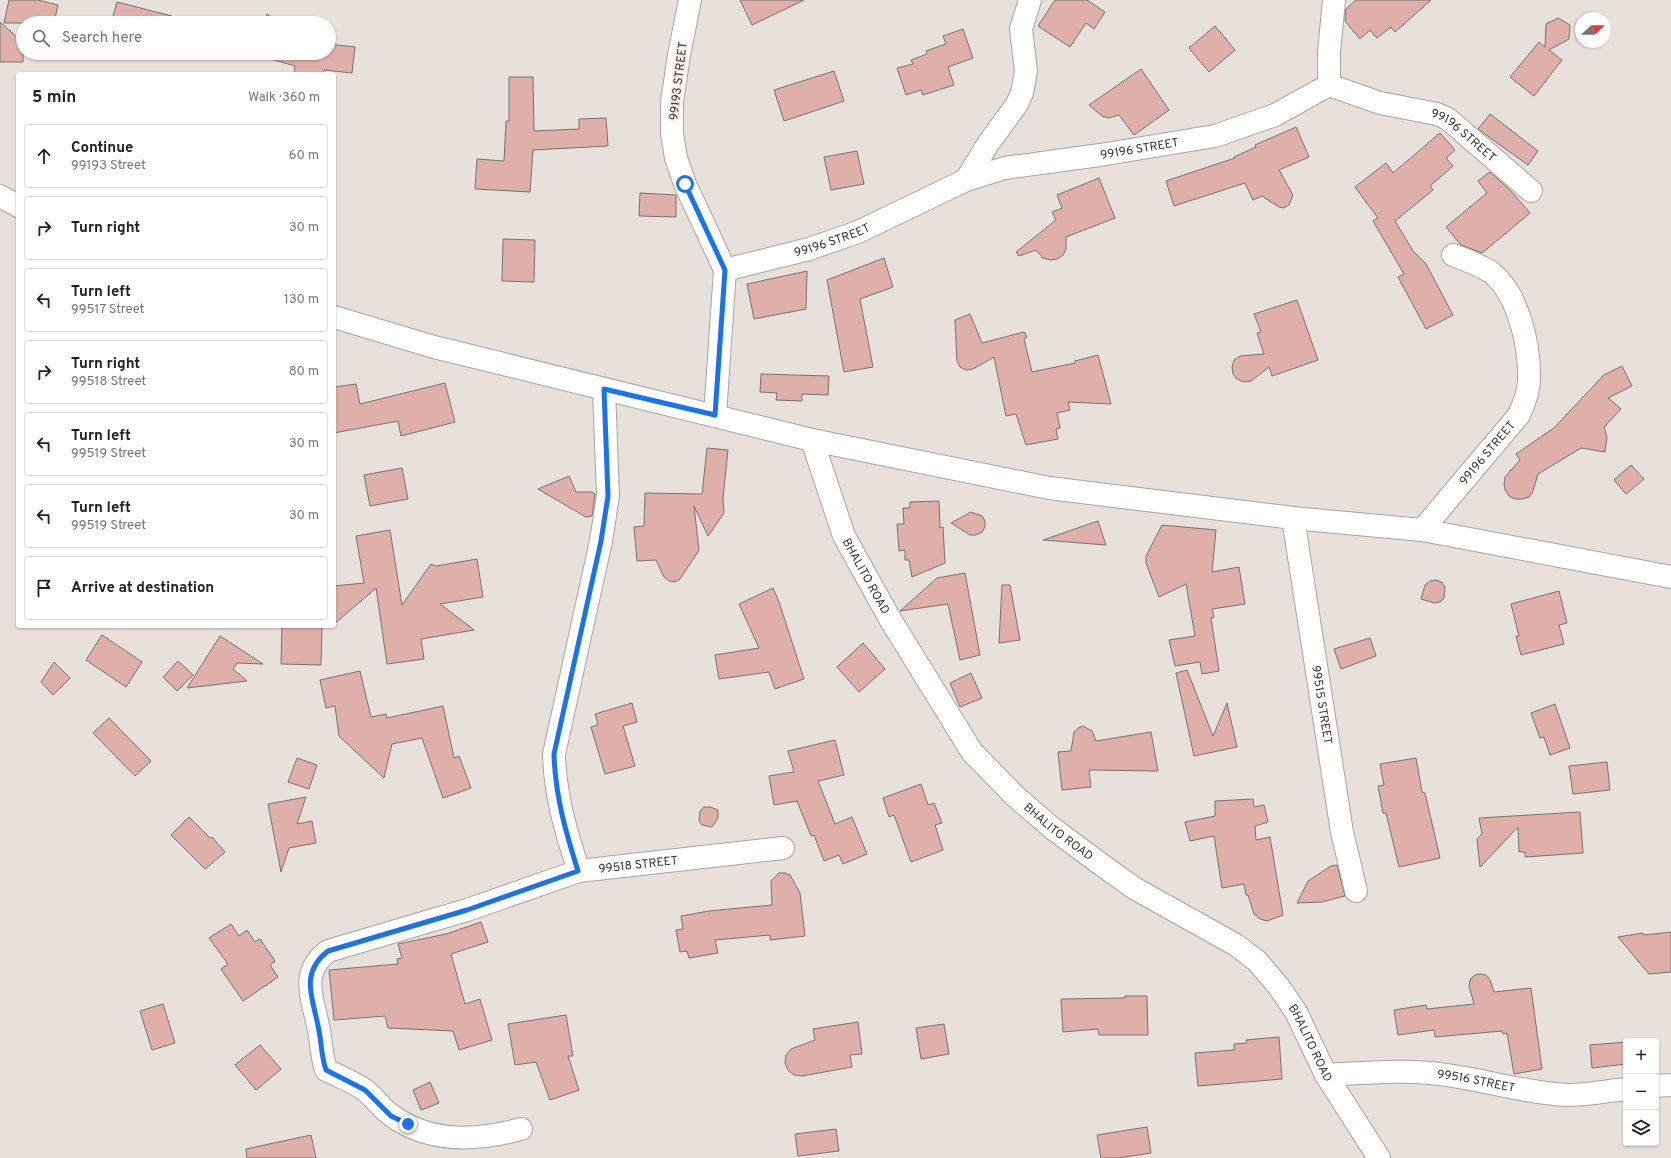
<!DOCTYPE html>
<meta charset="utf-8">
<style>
body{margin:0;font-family:Overpass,sans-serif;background:#f2f2f2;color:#202124}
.controls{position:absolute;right:12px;bottom:12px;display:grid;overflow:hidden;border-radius:4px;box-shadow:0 1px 3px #0004}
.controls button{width:36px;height:36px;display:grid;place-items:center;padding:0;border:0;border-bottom:1px solid #e0e0e0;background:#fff;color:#202124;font:20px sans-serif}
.compass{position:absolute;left:1575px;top:12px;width:36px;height:36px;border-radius:50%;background:#fff;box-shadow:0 1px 3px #0004;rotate:69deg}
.stop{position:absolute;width:12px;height:12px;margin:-9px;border:3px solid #1a73e8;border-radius:50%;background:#fff}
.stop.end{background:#1a73e8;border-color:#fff;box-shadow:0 1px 4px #0008}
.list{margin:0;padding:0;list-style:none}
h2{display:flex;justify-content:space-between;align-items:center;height:52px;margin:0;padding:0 16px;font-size:17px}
h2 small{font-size:13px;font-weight:400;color:#757577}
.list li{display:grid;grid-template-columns:26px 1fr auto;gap:12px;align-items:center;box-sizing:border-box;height:64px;margin:0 8px 8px;padding:0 8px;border:1px solid #e0e0e0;border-radius:4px}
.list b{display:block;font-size:15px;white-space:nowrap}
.list p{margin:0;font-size:13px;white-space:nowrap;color:#757577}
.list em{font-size:13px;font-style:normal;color:#757577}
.icon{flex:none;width:22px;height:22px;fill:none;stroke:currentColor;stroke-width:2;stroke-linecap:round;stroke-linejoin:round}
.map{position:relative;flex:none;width:1671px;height:1158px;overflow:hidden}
.search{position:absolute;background:#fff;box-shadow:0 1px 3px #0004;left:16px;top:16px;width:320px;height:44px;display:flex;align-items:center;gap:10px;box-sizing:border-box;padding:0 14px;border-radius:22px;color:#757577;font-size:15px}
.panel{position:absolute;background:#fff;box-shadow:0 1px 3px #0004;left:16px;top:72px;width:320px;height:556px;border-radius:4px}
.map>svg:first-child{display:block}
.building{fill:#dfafaa;stroke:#79706f}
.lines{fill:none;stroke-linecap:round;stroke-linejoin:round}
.minor-casing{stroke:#aaa39e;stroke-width:24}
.minor{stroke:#fff;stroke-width:22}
.route{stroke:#1a73e8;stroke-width:5}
.labels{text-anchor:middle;stroke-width:4;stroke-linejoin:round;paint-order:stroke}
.street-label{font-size:12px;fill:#363331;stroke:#f6ede8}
</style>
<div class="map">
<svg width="1671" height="1158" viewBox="0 0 1671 1158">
<rect width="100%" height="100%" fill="#e8e0db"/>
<g class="building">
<polygon points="9,0 38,0 58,5 54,23 4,23"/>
<polygon points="740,0 804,0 752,25"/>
<polygon points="1055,0 1087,0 1105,12 1094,29 1086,23 1070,47 1038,26"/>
<polygon points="1356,0 1431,0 1395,32 1391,27 1377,38 1370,30 1360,39 1345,21 1346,9"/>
<polygon points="117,2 172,16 172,23 111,23"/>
<polygon points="267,14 281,23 264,23"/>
<polygon points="1558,18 1570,25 1569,39 1549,50 1562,60 1534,96 1510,77 1539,42 1545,47 1546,24"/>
<polygon points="0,22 23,43 23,62 0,62"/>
<polygon points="1215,26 1235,50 1209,72 1189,48"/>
<polygon points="963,29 973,58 948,67 954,85 923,95 921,90 906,95 897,68 913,64 911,60 927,54 926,51 946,44 943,36"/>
<polygon points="329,44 355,47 352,73 324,70 323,74 294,74 295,66 254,54 254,53 329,53"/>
<polygon points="1141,69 1169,110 1134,135 1119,115 1108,118 1102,116 1089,105"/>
<polygon points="834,71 844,101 784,121 774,90"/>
<polygon points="509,77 533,77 534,131 579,129 579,119 606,118 608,146 533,150 530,192 475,189 477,159 504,161 506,121 509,121"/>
<polygon points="1490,114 1538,151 1528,165 1478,129"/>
<polygon points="1296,127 1309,157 1279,170 1293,195 1289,205 1284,208 1279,207 1262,196 1253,200 1245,183 1174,206 1166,181 1235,158 1234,157 1256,147 1255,145"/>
<polygon points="1440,133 1455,150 1446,158 1453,166 1430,186 1433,190 1395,221 1413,251 1426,264 1453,315 1426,329 1398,277 1404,274 1373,221 1378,218 1355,187 1386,163 1393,173"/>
<polygon points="857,151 864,184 831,190 824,157"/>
<polygon points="1490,172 1510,190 1530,213 1482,253 1461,245 1446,227 1487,193 1478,181"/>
<polygon points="1099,178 1115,218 1066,237 1066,249 1063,255 1057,259 1050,260 1043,258 1036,250 1019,256 1016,252 1056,220 1052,212 1062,208 1057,195"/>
<polygon points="640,193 676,195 676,217 639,216"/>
<polygon points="503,239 535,240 534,282 502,281"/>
<polygon points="884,258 893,287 860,299 873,367 844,372 827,280"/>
<polygon points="807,271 806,309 754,319 747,284"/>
<polygon points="1297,300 1318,360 1272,376 1269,367 1251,381 1244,382 1237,379 1233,374 1232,367 1234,360 1240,356 1264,354 1257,333 1261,332 1254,314"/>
<polygon points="970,314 982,343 1024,332 1027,337 1024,339 1032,372 1075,363 1075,361 1098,355 1111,404 1068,402 1070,410 1057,413 1060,428 1056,429 1058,439 1026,445 1016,414 1006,416 994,357 973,369 966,370 960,367 957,361 955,320"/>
<polygon points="1622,366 1632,386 1608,398 1621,409 1604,427 1607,437 1605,452 1581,448 1538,474 1533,491 1529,497 1522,499 1515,499 1509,496 1505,490 1504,484 1505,477 1520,460 1516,454 1554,428 1604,375"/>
<polygon points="761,374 829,376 828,395 802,394 802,401 776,400 777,393 760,392"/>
<polygon points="445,383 455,422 401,436 398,421 334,433 334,387 356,384 360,404"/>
<polygon points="707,448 728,450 723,498 724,513 708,536 694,506 699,550 680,579 675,582 669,581 664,577 656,560 637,561 634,527 644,526 645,493 702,494"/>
<polygon points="1631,465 1644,479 1626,494 1614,480"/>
<polygon points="402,468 408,499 370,506 364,475"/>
<polygon points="569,476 576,492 592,492 595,494 592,516 586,517 538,489"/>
<polygon points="939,501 940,528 943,527 945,563 912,577 909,560 905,560 905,550 899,551 897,524 904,524 903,508 910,508 910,502"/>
<polygon points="971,512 982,516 985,521 985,527 982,532 976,535 970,535 951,523"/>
<polygon points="1098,521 1106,545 1043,540"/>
<polygon points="1162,525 1216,530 1212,572 1239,567 1245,604 1212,609 1214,617 1211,618 1219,671 1202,674 1200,662 1175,666 1169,640 1195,636 1186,584 1159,597 1146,563 1146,556"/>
<polygon points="390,530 402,605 431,564 436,566 477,559 483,597 440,604 474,630 421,639 424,659 387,664 376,588 334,624 334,586 364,583 356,536"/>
<polygon points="965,573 980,655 960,660 948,604 900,611 937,578"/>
<polygon points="1436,580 1441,582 1445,587 1444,598 1440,602 1434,603 1421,599 1425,585 1430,581"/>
<polygon points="1002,585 1010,585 1020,640 999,643"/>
<polygon points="773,588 779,602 804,679 775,689 769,672 719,679 715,655 759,648 739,604"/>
<polygon points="1559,591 1567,623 1559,625 1564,644 1521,655 1516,636 1519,636 1511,604"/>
<polygon points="282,626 322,626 321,665 281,664"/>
<polygon points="102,635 142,662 126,687 86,660"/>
<polygon points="220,636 263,664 237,663 233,669 247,681 187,688"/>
<polygon points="1370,638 1376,656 1341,669 1334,649"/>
<polygon points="863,643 885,669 859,692 837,667"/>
<polygon points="178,661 193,675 177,691 163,677"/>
<polygon points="54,662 70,678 53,695 41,682"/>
<polygon points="1187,670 1213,736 1227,703 1237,747 1194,756 1176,673"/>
<polygon points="360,671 371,717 386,714 387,718 443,706 454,758 459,756 471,788 443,798 422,738 392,744 384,778 339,736 335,706 326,708 320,680"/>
<polygon points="971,673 982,698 960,707 950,683"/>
<polygon points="632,703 637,722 623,726 635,766 605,774 591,727 598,725 595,714"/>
<polygon points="1555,704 1570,748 1550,755 1544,737 1540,738 1531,713"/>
<polygon points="109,718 151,761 135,776 93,733"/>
<polygon points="1083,726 1092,731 1096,741 1151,732 1158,771 1089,770 1091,787 1062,790 1058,752 1071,751 1074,732 1078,728"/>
<polygon points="835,740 844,775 818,781 835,824 852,817 867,854 843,864 839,855 824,861 814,835 811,836 797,801 774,805 769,776 794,772 788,751"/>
<polygon points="297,758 317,765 309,789 288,782"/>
<polygon points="1416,758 1422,792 1425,793 1440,858 1399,867 1386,813 1383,813 1378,786 1384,785 1380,764"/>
<polygon points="1607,762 1610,790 1573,794 1569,766"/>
<polygon points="921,784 928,805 934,803 942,823 935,825 943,850 911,862 894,815 889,817 883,798"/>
<polygon points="306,797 297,824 312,821 316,843 289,848 281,872 268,804"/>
<polygon points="1253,799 1254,807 1264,805 1268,822 1255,826 1256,840 1270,837 1283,915 1267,921 1260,919 1254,914 1248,895 1246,895 1244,884 1222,888 1214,836 1190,841 1185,822 1215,816 1215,801"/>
<polygon points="704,807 710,807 718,810 718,818 712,827 702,825 699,821 700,811"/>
<polygon points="1580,812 1583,853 1525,857 1525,852 1519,852 1518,827 1480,867 1477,839 1482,834 1479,818"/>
<polygon points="189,817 210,838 212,837 225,852 205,869 171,835"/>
<polygon points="1337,865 1345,896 1322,902 1297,903 1308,881 1331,866"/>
<polygon points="779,873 785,873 790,875 800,893 805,936 770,940 770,935 715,940 718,953 689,958 687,951 680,952 676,930 683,929 681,916 709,911 772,905 771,881"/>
<polygon points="481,922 488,942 451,954 465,1004 480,999 492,1040 459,1050 453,1031 388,1028 385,1016 334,1020 329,970 398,964 397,959 402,958 398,944 446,934"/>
<polygon points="231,924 239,936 247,930 255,942 260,939 275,961 270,965 278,977 243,1001 221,969 228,964 209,938"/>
<polygon points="1671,932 1671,972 1649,974 1618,937 1643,933 1644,935"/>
<polygon points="1480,974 1486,975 1490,980 1494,992 1531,988 1542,1069 1514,1074 1507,1033 1503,1034 1502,1031 1435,1037 1434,1030 1398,1035 1394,1010 1426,1005 1427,1009 1474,1004 1469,986 1470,980 1475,975"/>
<polygon points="1125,996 1147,996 1148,1035 1099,1035 1098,1029 1063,1032 1061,999 1125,998"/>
<polygon points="163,1004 175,1043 152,1050 140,1011"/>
<polygon points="566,1015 573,1056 568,1056 579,1090 550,1100 536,1062 515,1065 508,1024"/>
<polygon points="858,1022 862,1054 850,1055 852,1067 802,1076 794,1075 788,1070 785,1063 786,1055 791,1049 815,1040 813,1029"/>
<polygon points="944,1024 949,1054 921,1059 916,1028"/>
<polygon points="1279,1037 1282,1079 1198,1086 1195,1053 1234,1050 1234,1044 1247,1043 1246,1040"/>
<polygon points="1626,1042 1626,1064 1592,1068 1590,1045"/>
<polygon points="260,1045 281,1069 256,1090 235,1065"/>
<polygon points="430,1082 439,1103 421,1110 413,1090"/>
<polygon points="1147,1127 1151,1153 1118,1158 1101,1158 1097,1135"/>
<polygon points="836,1129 839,1151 798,1156 795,1134"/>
<polygon points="311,1135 316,1158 247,1158 246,1149"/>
</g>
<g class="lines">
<g class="minor-casing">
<g id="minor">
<polyline points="690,0 679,55 672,102 672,133 676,158 685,184 725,270 715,415"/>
<polyline points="1329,85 1329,52 1334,0"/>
<polyline points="966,180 988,144 1017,104 1022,93 1026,71 1021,29 1030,0"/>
<polyline points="0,196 18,206"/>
<path id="s1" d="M725,270L809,249L858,232L966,180L1005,168L1100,155L1215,136L1275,115L1329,85L1380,103L1437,114L1448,119L1531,191"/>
<polyline points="334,317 434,347 812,440 1049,488 1293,518 1422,530 1671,577"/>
<path id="s2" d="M812,440L844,536L890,619L972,752L1015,796L1052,828L1106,868L1134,888L1236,945L1257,961L1279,987L1296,1012L1326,1075L1379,1158"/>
<path id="s3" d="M1293,518L1342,832L1356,891"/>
<path id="s4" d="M1422,530L1519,415C1524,404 1529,392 1529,380C1530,347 1519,295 1492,273C1481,265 1465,260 1453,255"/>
<path d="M579,871C566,833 555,795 554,754L601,541L608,496L604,389"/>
<path id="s5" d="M1326,1075C1361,1073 1395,1070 1430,1073C1477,1077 1521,1093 1568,1095C1587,1095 1607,1091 1626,1089"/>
<polyline points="1656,1086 1671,1085"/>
<path id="s6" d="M521,1129C477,1141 430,1144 391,1115C381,1108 374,1097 365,1090C353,1082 339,1076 326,1070C321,1055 322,1046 319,1031C314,1000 298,974 328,951L467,910L579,871L783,848"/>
</g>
</g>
<use href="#minor" class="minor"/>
</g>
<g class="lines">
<path class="route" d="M408,1124L391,1116L365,1090L326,1070C321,1055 322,1046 319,1031C314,1000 298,974 328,951L467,910L578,871C566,833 555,795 554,754L601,541L608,496L604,389L715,415L725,270L685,184"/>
</g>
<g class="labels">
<g class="street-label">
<text transform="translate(678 81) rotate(-83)" y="4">99193 STREET</text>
<text dy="4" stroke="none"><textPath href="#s1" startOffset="783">99196 STREET</textPath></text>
<text dy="4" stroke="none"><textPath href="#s1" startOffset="435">99196 STREET</textPath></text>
<text dy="4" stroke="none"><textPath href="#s1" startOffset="111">99196 STREET</textPath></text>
<text dy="4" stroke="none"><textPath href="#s4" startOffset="101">99196 STREET</textPath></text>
<text dy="4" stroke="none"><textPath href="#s2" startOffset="147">BHALITO ROAD</textPath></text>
<text dy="4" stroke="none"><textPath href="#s3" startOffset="189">99515 STREET</textPath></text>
<text dy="4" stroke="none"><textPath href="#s2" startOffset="470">BHALITO ROAD</textPath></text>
<text dy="4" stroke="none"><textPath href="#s6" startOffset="665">99518 STREET</textPath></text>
<text dy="4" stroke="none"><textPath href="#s2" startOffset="806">BHALITO ROAD</textPath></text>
<text dy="4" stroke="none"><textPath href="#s5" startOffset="151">99516 STREET</textPath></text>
</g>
</g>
</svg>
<div class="controls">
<button>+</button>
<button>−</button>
<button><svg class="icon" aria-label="layers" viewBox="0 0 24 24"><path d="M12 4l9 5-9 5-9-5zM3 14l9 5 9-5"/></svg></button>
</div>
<svg class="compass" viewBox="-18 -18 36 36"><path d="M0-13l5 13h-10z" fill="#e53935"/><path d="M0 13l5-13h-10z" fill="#757577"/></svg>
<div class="stop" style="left:685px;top:184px"></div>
<div class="stop end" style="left:408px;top:1124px"></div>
<div class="search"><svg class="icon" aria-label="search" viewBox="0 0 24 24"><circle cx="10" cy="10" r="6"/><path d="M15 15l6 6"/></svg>Search here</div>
<section class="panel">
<h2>5 min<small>Walk · 360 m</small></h2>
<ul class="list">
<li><svg class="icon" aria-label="ahead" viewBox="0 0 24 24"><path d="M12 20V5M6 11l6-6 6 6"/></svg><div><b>Continue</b><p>99193 Street</p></div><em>60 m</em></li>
<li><svg class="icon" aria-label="right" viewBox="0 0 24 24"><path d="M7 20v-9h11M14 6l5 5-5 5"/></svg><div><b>Turn right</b></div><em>30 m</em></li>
<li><svg class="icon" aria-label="left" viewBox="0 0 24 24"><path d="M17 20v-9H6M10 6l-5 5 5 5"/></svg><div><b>Turn left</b><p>99517 Street</p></div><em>130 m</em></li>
<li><svg class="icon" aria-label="right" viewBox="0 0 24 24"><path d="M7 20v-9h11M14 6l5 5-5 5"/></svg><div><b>Turn right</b><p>99518 Street</p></div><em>80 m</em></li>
<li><svg class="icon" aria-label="left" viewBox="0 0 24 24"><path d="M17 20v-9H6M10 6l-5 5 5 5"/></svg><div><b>Turn left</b><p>99519 Street</p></div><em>30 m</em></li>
<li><svg class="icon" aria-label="left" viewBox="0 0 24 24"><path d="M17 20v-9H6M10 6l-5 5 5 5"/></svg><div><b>Turn left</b><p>99519 Street</p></div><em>30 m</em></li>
<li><svg class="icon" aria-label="arrive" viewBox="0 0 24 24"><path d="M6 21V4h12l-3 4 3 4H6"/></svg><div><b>Arrive at destination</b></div></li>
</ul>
</section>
</div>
